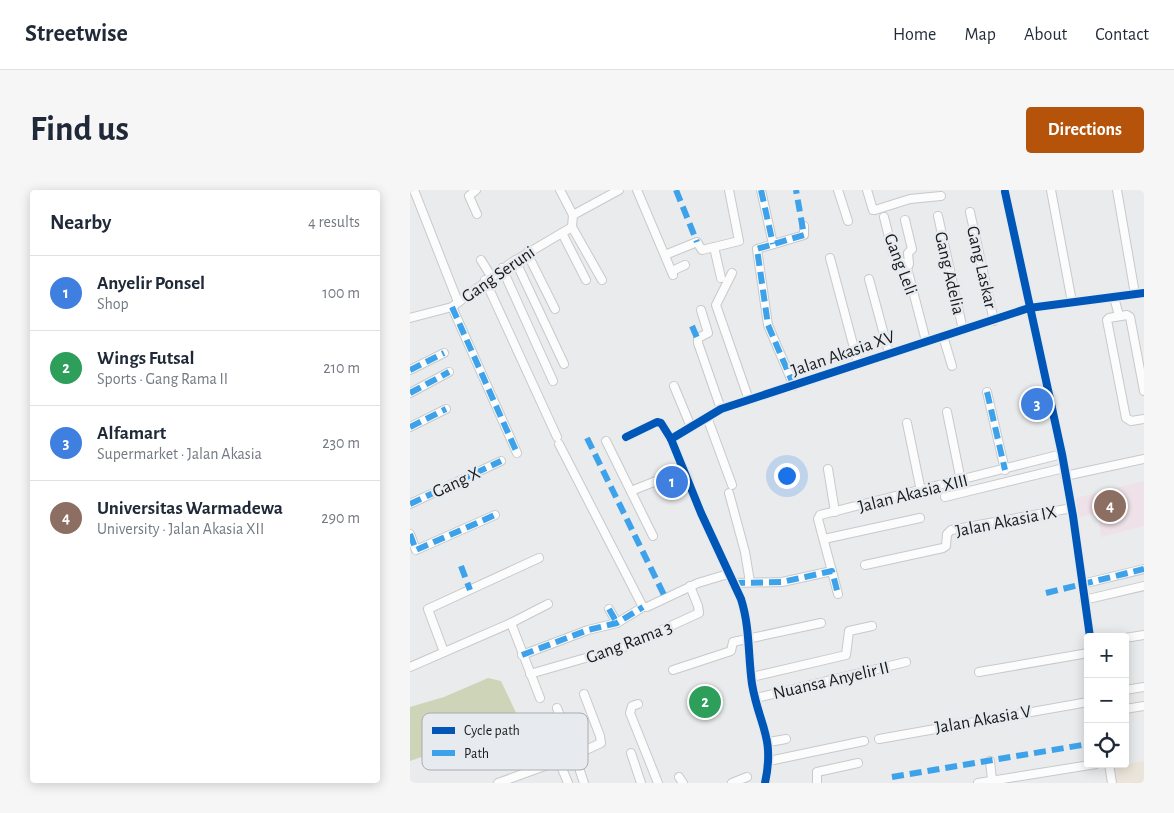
<!DOCTYPE html>
<meta charset="utf-8">
<style>
body{margin:0;font-family:"Alegreya Sans",sans-serif;background:#f6f6f7;color:#1f2937}
.controls{position:absolute;right:15px;bottom:15px;display:grid;overflow:hidden;border-radius:5px;box-shadow:0 2px 12px #0003}
.controls button{width:45px;height:45px;display:grid;place-items:center;padding:0;border:0;border-bottom:1px solid #e0e1e3;background:#fff;color:#1f2937;font:25px sans-serif}
.you{position:absolute;left:376px;top:285px;width:18px;height:18px;margin:-12px;border:4px solid #fff;border-radius:50%;background:#1a73e8;box-shadow:0 0 0 8px #1a73e833}
.badge{display:grid;place-items:center;width:32px;height:32px;border-radius:50%;background:#b45309;color:#fff;font-size:16px;font-weight:700}
.pin{position:absolute;translate:-50% -50%;border:2px solid #fff;box-shadow:0 1px 5px #0006}
.list{margin:0;padding:0;list-style:none}
h2{display:flex;justify-content:space-between;align-items:center;height:65px;margin:0;padding:0 20px;font-size:21px}
h2 small{font-size:16px;font-weight:400;color:#747a83}
.list li{display:grid;grid-template-columns:32px 1fr auto;gap:15px;align-items:center;box-sizing:border-box;height:75px;padding:0 20px;border-top:1px solid #e0e1e3}
.list b{display:block;font-size:19px;white-space:nowrap}
.list p{margin:0;font-size:16px;white-space:nowrap;color:#747a83}
.list em{font-size:16px;font-style:normal;color:#747a83}
.icon{flex:none;width:28px;height:28px;fill:none;stroke:currentColor;stroke-width:2;stroke-linecap:round;stroke-linejoin:round}
.map{position:relative;flex:none;width:734px;height:593px;overflow:hidden;border-radius:5px}
header{display:flex;align-items:center;gap:30px;box-sizing:border-box;height:70px;padding:0 25px;background:#fff;border-bottom:1px solid #e0e1e3}
header strong{font-size:24px}
nav{display:flex;gap:28px;margin-inline-start:auto;font-size:18px}
.intro{display:flex;align-items:center;justify-content:space-between;box-sizing:border-box;height:120px;padding:0 30px}
h1{margin:0;font-size:35px}
.button{padding:12px 22px;border-radius:5px;background:#b45309;color:#fff;font-size:18px;font-weight:700}
main{display:flex;gap:30px;padding:0 30px}
aside{flex:1;background:#fff;border-radius:5px;box-shadow:0 2px 12px #0003}
.map>svg:first-child{display:block}
.commercial{fill:#ebe4da}
.education{fill:#eee1e7}
.forest{fill:#ced4b7}
.lines{fill:none;stroke-linecap:round;stroke-linejoin:round}
.minor-casing{stroke:#c7c9ca;stroke-width:10}
.minor{stroke:#fcfcfc;stroke-width:8}
.quiet{stroke:#3da2ea;stroke-width:6;stroke-dasharray:12 6;stroke-linecap:butt}
.cycleway-casing{stroke:#e7ebef;stroke-width:11}
.cycleway{stroke:#0057b8;stroke-width:8}
.labels{text-anchor:middle;stroke-width:5;stroke-linejoin:round;paint-order:stroke}
.street-label{font-size:18px;fill:#191a1b;stroke:#e7ebef}
.key{fill:#e7ebef;stroke:#a9acaf;stroke-width:1}
.key-label{font-size:14px;fill:#191a1b}
</style>
<header>
<strong>Streetwise</strong>
<nav><a>Home</a><a>Map</a><a>About</a><a>Contact</a></nav>
</header>
<div class="intro"><h1>Find us</h1><a class="button">Directions</a></div>
<main>
<aside>
<h2>Nearby<small>4 results</small></h2>
<ul class="list">
<li><span class="badge" style="background:#3f7fe0">1</span><div><b>Anyelir Ponsel</b><p>Shop</p></div><em>100 m</em></li>
<li><span class="badge" style="background:#2e9e5b">2</span><div><b>Wings Futsal</b><p>Sports · Gang Rama II</p></div><em>210 m</em></li>
<li><span class="badge" style="background:#3f7fe0">3</span><div><b>Alfamart</b><p>Supermarket · Jalan Akasia</p></div><em>230 m</em></li>
<li><span class="badge" style="background:#8d6e63">4</span><div><b>Universitas Warmadewa</b><p>University · Jalan Akasia XII</p></div><em>290 m</em></li>
</ul>
</aside>
<div class="map">
<svg width="734" height="593" viewBox="0 0 734 593">
<rect width="100%" height="100%" fill="#e9ebed"/>
<polygon class="commercial" points="734,571 734,593 707,593 705,576"/>
<polygon class="education" points="734,291 734,336 691,347 688,323 669,327 666,308"/>
<polygon class="forest" points="78,488 91,491 110,531 106,549 78,560 66,562 61,553 49,554 0,571 0,517 34,507"/>
<g class="lines">
<g class="minor-casing">
<g id="minor">
<polyline points="4,0 48,112"/>
<polyline points="66,0 59,6 67,24"/>
<polyline points="227,0 263,85"/>
<polyline points="351,0 363,54"/>
<polyline points="428,0 438,31"/>
<polyline points="457,0 463,20 465,20 500,9 531,6"/>
<polyline points="641,0 662,112"/>
<polyline points="707,0 725,104"/>
<polyline points="595,2 652,264 663,326 680,447"/>
<polyline points="560,22 584,131"/>
<polyline points="163,25 209,0"/>
<polyline points="528,26 553,140"/>
<polyline points="474,27 483,63 497,78 516,151"/>
<polyline points="495,30 502,59 498,63 499,74 497,78"/>
<polyline points="162,37 192,90"/>
<polyline points="152,43 176,90"/>
<polyline points="304,57 311,88"/>
<polyline points="117,63 145,119"/>
<polyline points="255,65 287,52 292,60 329,51 319,0"/>
<polyline points="420,68 448,173"/>
<polyline points="71,70 81,86"/>
<polyline points="105,70 154,174"/>
<polyline points="92,78 143,191"/>
<polyline points="262,81 275,75"/>
<polyline points="322,83 306,115 339,210"/>
<polyline points="459,89 479,163"/>
<polyline points="75,90 147,247"/>
<polyline points="704,107 709,126"/>
<polyline points="42,117 107,263"/>
<polyline points="291,120 298,143 288,148 288,153 311,219"/>
<polyline points="0,128 42,117 101,73 162,37 163,25 150,0"/>
<polyline points="533,146 542,176"/>
<polyline points="0,180 34,163"/>
<polyline points="264,196 281,237"/>
<polyline points="384,196 358,135 347,59 391,46 394,45 394,36"/>
<polyline points="734,201 720,127 717,125 699,128 697,130 716,228 721,231 734,229"/>
<polyline points="577,202 595,280"/>
<polyline points="0,203 39,182"/>
<polyline points="537,222 551,291"/>
<polyline points="297,227 322,295"/>
<polyline points="497,233 511,301"/>
<polyline points="0,237 36,219"/>
<path d="M216,247L247,232L251,233L261,249L291,323L331,409C340,437 338,466 342,494C349,536 365,546 355,593"/>
<polyline points="261,249 311,219 619,118 734,103"/>
<polyline points="196,251 243,346"/>
<polyline points="149,254 233,417"/>
<polyline points="418,279 425,322"/>
<polyline points="655,286 734,269"/>
<polyline points="221,301 274,280"/>
<polyline points="319,303 335,362 340,392"/>
<polyline points="535,307 654,278"/>
<polyline points="0,314 91,271"/>
<polyline points="0,344 6,360 85,325"/>
<polyline points="414,349 510,328"/>
<polyline points="455,375 533,358 536,356 537,344 541,340 662,318"/>
<polyline points="323,393 372,392 422,381"/>
<polyline points="672,394 734,379"/>
<polyline points="428,404 408,329 410,325 652,264"/>
<polyline points="674,410 734,396"/>
<polyline points="199,419 207,433"/>
<polyline points="101,433 130,508"/>
<polyline points="715,448 734,445"/>
<polyline points="34,462 18,419 129,368"/>
<polyline points="112,465 178,440 207,433 233,417 237,417 288,393 318,384"/>
<polyline points="0,477 101,433 138,414"/>
<polyline points="263,480 321,461 323,452 411,433"/>
<polyline points="569,482 678,463"/>
<polyline points="120,484 217,456 289,423 288,416 280,396"/>
<polyline points="342,487 436,465 439,441 462,436"/>
<polyline points="715,500 734,497"/>
<polyline points="346,508 496,472"/>
<polyline points="228,514 222,516 220,523 248,593"/>
<polyline points="147,518 165,565"/>
<polyline points="715,519 734,516"/>
<polyline points="469,549 678,512"/>
<polyline points="359,552 376,549"/>
<polyline points="221,563 231,593"/>
<polyline points="149,571 158,593"/>
<polyline points="359,571 454,551"/>
<polyline points="580,571 582,590"/>
<polyline points="699,574 702,593"/>
<polyline points="170,581 174,593"/>
<polyline points="269,587 273,593"/>
<polyline points="88,593 165,565 191,553 190,546 174,504"/>
<polyline points="322,593 337,587"/>
<polyline points="407,593 407,582 448,573"/>
<polyline points="568,593 686,574"/>
</g>
</g>
<use href="#minor" class="minor"/>
<g class="quiet">
<polyline points="266,0 287,52"/>
<polyline points="351,0 363,54"/>
<polyline points="42,117 107,263"/>
<polyline points="282,136 288,150"/>
<polyline points="0,180 34,163"/>
<polyline points="384,196 358,135 347,59 394,45 386,0"/>
<polyline points="577,202 595,280"/>
<polyline points="0,203 39,182"/>
<polyline points="0,237 36,219"/>
<polyline points="177,248 256,409"/>
<polyline points="0,314 91,271"/>
<polyline points="0,344 6,360 85,325"/>
<polyline points="51,376 60,400"/>
<polyline points="323,393 372,392 422,381 428,404"/>
<polyline points="636,403 734,379"/>
<polyline points="199,419 207,433"/>
<polyline points="112,465 178,440 207,433 233,417"/>
<polyline points="482,587 678,554"/>
</g>
<g class="cycleway-casing">
<g id="cycleway">
<polyline points="595,2 652,264 663,326 680,447"/>
<path d="M216,247L247,232L251,233L261,249L291,323L331,409C340,437 338,466 342,494C349,536 365,546 355,593"/>
<polyline points="261,249 311,219 619,118 734,103"/>
</g>
</g>
<use href="#cycleway" class="cycleway"/>
</g>
<g class="labels">
<g class="street-label">
<text transform="translate(491 74) rotate(69)" y="6">Gang Leli</text>
<text transform="translate(572 77) rotate(77)" y="6">Gang Laskar</text>
<text transform="translate(540 83) rotate(77)" y="6">Gang Adelia</text>
<text transform="translate(88 84) rotate(-35)" y="6">Gang Seruni</text>
<text transform="translate(433 163) rotate(-19)" y="6">Jalan Akasia XV</text>
<text transform="translate(46 292) rotate(-25)" y="6">Gang X</text>
<text transform="translate(503 303) rotate(-14)" y="6">Jalan Akasia XIII</text>
<text transform="translate(596 331) rotate(-11)" y="6">Jalan Akasia IX</text>
<text transform="translate(219 452) rotate(-21)" y="6">Gang Rama 3</text>
<text transform="translate(421 490) rotate(-13)" y="6">Nuansa Anyelir II</text>
<text transform="translate(573 529) rotate(-10)" y="6">Jalan Akasia V</text>
</g>
</g>
<rect x="12" y="523" width="166" height="57" rx="8" class="key"/>
<rect x="22" y="537" width="23" height="7" fill="#0057b8"/>
<rect x="22" y="560" width="23" height="6" fill="#3da2ea"/>
<g class="key-label">
<text x="54" y="545">Cycle path</text>
<text x="54" y="568">Path</text>
</g>
</svg>
<div class="controls">
<button>+</button>
<button>−</button>
<button><svg class="icon" aria-label="locate" viewBox="0 0 24 24"><circle cx="12" cy="12" r="6"/><path d="M12 2v4M12 18v4M2 12h4M18 12h4"/></svg></button>
</div>
<div class="you"></div>
<div class="pin badge" style="left:262px;top:292px;background:#3f7fe0">1</div>
<div class="pin badge" style="left:295px;top:512px;background:#2e9e5b">2</div>
<div class="pin badge" style="left:627px;top:214px;background:#3f7fe0">3</div>
<div class="pin badge" style="left:700px;top:316px;background:#8d6e63">4</div>
</div>
</main>
